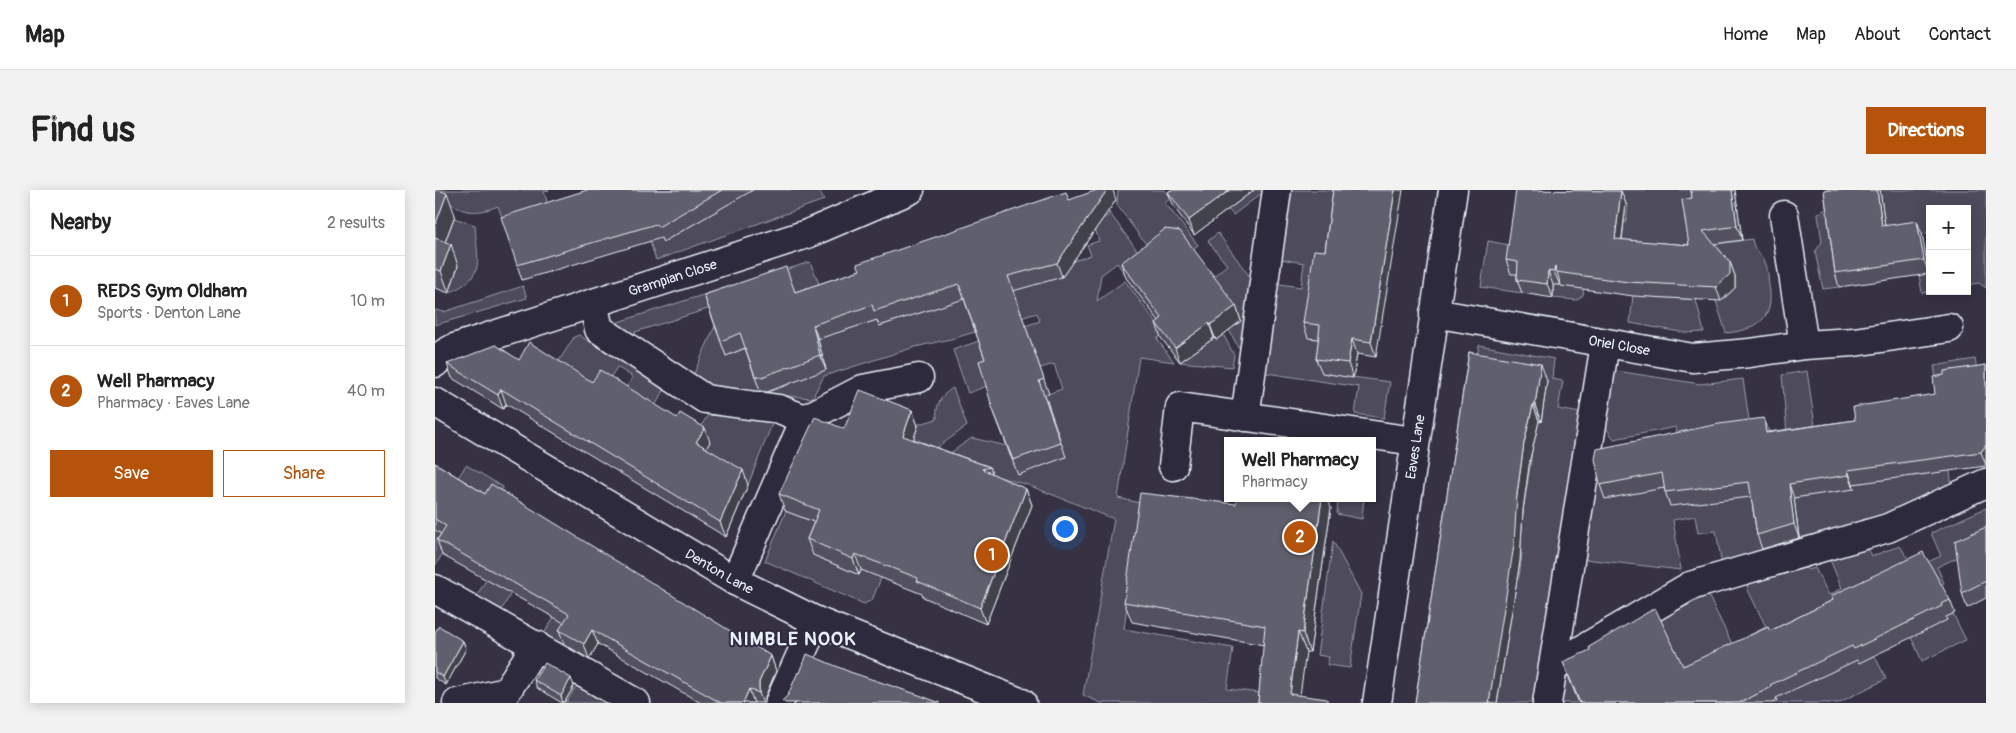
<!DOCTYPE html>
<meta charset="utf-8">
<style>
body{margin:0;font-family:Pangolin,sans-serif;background:#f2f2f2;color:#222}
.controls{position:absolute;right:15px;top:15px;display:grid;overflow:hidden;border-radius:0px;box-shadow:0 2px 12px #0003}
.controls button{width:45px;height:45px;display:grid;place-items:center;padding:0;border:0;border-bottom:1px solid #e0e0e0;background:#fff;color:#222;font:25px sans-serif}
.you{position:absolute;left:629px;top:338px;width:18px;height:18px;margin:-12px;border:4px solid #fff;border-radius:50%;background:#1a73e8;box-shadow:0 0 0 8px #1a73e833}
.badge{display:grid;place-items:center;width:32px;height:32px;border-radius:50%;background:#b45309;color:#fff;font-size:16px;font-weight:700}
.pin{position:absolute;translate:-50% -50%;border:2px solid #fff;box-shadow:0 1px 5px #0006}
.popup{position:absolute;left:789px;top:247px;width:152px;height:65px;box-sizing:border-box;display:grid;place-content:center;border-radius:0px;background:#fff;filter:drop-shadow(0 1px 4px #0005);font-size:16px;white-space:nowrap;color:#767676}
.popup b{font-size:19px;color:#222}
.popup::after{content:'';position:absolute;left:50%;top:100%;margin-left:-10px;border:10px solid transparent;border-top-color:#fff}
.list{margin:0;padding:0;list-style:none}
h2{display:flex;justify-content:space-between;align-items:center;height:65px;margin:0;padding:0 20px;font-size:21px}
h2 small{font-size:16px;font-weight:400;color:#767676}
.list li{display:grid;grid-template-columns:32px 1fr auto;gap:15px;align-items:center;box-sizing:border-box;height:90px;padding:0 20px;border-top:1px solid #e0e0e0}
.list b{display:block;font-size:19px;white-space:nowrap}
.list p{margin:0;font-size:16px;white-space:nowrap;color:#767676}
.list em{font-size:16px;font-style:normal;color:#767676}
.actions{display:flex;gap:10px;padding:15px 20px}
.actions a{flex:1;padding:11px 0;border:1px solid #b45309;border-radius:0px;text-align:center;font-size:18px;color:#b45309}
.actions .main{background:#b45309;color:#fff}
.map{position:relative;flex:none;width:1551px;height:513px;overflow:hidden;border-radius:0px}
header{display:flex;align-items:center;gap:30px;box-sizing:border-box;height:70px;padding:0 25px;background:#fff;border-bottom:1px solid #e0e0e0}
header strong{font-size:24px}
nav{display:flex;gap:28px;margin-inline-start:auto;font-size:18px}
.intro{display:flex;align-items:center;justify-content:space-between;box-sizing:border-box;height:120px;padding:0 30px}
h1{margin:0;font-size:35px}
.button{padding:12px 22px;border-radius:0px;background:#b45309;color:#fff;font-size:18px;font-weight:700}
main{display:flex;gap:30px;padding:0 30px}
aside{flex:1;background:#fff;border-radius:0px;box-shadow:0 2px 12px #0003}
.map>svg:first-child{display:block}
.green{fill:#4d4b5c;stroke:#9a9eaa;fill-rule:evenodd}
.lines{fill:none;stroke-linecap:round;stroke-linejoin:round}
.minor-casing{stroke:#e8f1f8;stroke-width:31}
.major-casing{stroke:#e8f1f8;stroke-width:31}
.minor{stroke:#2f2a3d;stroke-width:28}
.major{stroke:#2f2a3d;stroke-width:28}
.wall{fill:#53515f;stroke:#e8f1f8}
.shaded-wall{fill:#43424d;stroke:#e8f1f8}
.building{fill:#605e6e;stroke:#e8f1f8}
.labels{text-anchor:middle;stroke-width:4;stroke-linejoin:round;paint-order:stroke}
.street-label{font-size:14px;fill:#e8f1f8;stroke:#2f2a3d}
.district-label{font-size:19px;font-weight:bold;letter-spacing:1px;fill:#e8f1f8;stroke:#2f2a3d}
</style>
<header>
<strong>Map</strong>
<nav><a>Home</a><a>Map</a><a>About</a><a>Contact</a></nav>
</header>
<div class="intro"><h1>Find us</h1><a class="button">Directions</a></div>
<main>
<aside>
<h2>Nearby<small>2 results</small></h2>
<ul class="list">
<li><span class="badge">1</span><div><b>REDS Gym Oldham</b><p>Sports · Denton Lane</p></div><em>10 m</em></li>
<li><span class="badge">2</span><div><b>Well Pharmacy</b><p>Pharmacy · Eaves Lane</p></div><em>40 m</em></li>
</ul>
<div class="actions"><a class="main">Save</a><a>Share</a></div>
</aside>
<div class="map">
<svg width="1551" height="513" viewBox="0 0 1551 513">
<rect width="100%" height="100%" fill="#363244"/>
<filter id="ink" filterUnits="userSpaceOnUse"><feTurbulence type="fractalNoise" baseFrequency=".02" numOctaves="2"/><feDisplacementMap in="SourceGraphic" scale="10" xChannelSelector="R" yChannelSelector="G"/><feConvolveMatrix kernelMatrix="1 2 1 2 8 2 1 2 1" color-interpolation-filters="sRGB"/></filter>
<g filter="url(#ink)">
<g class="green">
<path d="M0,0H114L109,2L117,27L72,41L63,16C48,22 33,25 18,15C11,9 10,5 0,0Z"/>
<polygon points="317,0 384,0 389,10 221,70 211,40 220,38 228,52"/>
<polygon points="683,0 730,0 736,8 730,13 763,55 736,75 727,76 682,15"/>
<polygon points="818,0 831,0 798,25 793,19"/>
<polygon points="849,0 909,0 874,148 891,150 887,183 955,192 949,228 920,224 924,197 825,182 837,93 866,97 869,73 840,68"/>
<path d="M1137,0H1258L1274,55L1317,49C1319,62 1324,61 1330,72C1333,77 1333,88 1334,95C1340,129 1322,140 1291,143L1281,111L1282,107L1153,68L1148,105L1142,110L1117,108L1088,90L1087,103L1046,97L1053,51L1079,56ZM1154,8L1193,15L1191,32L1152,26Z"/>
<polygon points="1421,0 1551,0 1551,98 1544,93 1532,95 1532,19 1495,19 1495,43 1452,50 1396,33 1404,97 1388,99 1380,62 1387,52 1383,24"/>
<polygon points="674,22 709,70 690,84 682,73 666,85 662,111 690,91 729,143 722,149 739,172 704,167 683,308 705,313 689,439 798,458 792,499 834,504 833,513 666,513 648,505 679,329 593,295 505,270 537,248 572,256 575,266 582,264 567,220 627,199 619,174 605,178 590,136 605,131 602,123 520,148 480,157 389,186 377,208 275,199 257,188 280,136 291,166 311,158 326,204 353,195 325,88 375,72 392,113 426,135 442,130 445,136 656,65 652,55 664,51 658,32 673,26"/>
<path d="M19,28L40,35C42,73 52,85 14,103L23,76L4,68Z"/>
<polygon points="783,43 820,94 812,159 803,157 794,140 806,131 775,89 792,75 773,51"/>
<polygon points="1491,68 1495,68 1495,101 1499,101 1487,103 1484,85 1494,84"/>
<polygon points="318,89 279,117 200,142 204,157 183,140 183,132"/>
<polygon points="88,96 92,108 0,135 0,120 9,122"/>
<polygon points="1198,105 1261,110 1269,142 1251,143 1195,133"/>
<polygon points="788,144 799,165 797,177 745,172 779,148 781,150"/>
<polygon points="144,145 230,199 209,234 180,215 198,187 182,177 163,207 119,179 139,147"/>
<polygon points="544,151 555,183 552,196 533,203 518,160"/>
<polygon points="1044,155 1119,169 1117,189 1128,191 1123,219 1151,224 1102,513 1047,513 1066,386 1084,388 1087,363 1072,361 1086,334 1096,270 1097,255 1091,229 1106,231 1112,191 1040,179"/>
<polygon points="1540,169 1544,191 1503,201 1499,176"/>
<polygon points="1175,180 1265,194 1308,189 1316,244 1417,289 1472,282 1477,286 1490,284 1513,264 1517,299 1478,319 1365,354 1361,325 1323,331 1327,361 1287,375 1281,341 1263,343 1260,326 1238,330 1246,380 1149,369 1163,273 1249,285 1241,237 1179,249 1170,236"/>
<polygon points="1372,181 1382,250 1353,254 1347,185"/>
<path d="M518,198L532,236L499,260L473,265L484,234L502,229C500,215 506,205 518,198Z"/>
<polygon points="273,225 339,229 313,295 273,271 261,244"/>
<polygon points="31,275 68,297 27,363 13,355 0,376 0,340 22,354 46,314 18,296"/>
<polygon points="903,308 929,308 927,329 902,324"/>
<polygon points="1551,318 1551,365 1532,363 1502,377 1509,393 1504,396 1531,450 1487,471 1476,447 1436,458 1451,489 1403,513 1337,513 1311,447 1331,437 1313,400 1312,392 1367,376 1373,380 1380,378 1394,405 1407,398 1395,370 1433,358 1437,366 1465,356 1479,378 1506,366 1496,343"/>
<polygon points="384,319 378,365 424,385 434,361 461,352 437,410 429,414 330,371 351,321 378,332"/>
<polygon points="898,351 926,404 915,478 892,475 894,467 882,465"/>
<polygon points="60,375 76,403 66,421 41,407"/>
<polygon points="1273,405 1303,466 1305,482 1160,473 1224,430"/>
<polygon points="119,427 131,434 150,429 132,461 107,447"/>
<polygon points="1133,486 1144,513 1125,513 1128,488"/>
<polygon points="146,488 188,513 131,513"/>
</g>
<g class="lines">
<g class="minor-casing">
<g id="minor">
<polyline points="1349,25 1369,155"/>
<polyline points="158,113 164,139 270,209 344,219 370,229"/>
<path id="s1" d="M999,123L1258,168L1315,163L1369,155L1419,152L1514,138"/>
<path id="s2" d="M0,173L10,163L19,158L372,44L475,0"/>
<path id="s3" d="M0,212L300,391L381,431L587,513"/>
<polyline points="810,227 842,0"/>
<polyline points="738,276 745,217 979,251"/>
<polyline points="300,391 370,229 428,199 484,188"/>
<polyline points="0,399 201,513"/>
<polyline points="1119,476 1255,396 1453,338 1551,293"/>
<polyline points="22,513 71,502 101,455"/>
<polyline points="344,513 381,431"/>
<polyline points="1112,513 1170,154"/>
</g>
</g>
<g class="major-casing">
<g id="major">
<path id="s4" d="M942,513L1018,0"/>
</g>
</g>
<use href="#minor" class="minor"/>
<use href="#major" class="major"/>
</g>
<g class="wall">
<polygon points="0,0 20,25 10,52 23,76 14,103 0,98"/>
<polygon points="152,0 318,0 228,52 226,48 87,90 82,75"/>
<polygon points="736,0 819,0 759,45 739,17 733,2"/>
<polygon points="898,0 941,167 922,164 918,188 887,183 881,169 884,149 873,148 868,133 890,61"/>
<polygon points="1256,0 1300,0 1307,50 1279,54 1295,72 1300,86 1300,98 1286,111 1198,106 1126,96 1125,92 1125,95 1118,95 1118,108 1087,103 1082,90 1082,84 1076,84 1071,70 1186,1 1191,14 1187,50 1254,55 1257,8"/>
<polygon points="1389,0 1445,0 1450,36 1487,44 1494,84 1404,97 1400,83"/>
<polygon points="634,10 681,10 627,87 578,101 614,204 610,205 631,267 583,285 557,217 550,169 529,109 444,136 442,130 383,149 391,180 332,202 325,201 310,158 291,166 269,105 360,102"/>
<polygon points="686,73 801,116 806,131 781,150 779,148 745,172 726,148 721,133 724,131 691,88"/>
<polygon points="1034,162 1112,191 1106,232 1104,231 1095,269 1088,320 1085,371 1062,513 980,513"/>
<polygon points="84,170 157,192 275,252 271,258 313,295 291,347 71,214 68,219 17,188 12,174"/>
<polygon points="1551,175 1551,276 1418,294 1419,299 1359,308 1364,348 1327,359 1322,345 1316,307 1235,316 1229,298 1170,309 1165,295 1334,242 1420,230 1500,204 1509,185"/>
<polygon points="477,220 483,236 478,249 555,277 557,284 591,299 597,315 551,434 488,407 487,404 426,380 424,385 378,365 372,349 379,332 350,321 344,304 409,239"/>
<polygon points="0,273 50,304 336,466 341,481 330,507 330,513 266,513 163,454 154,469 129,454 124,440 129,433 7,365 2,350 6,344 0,340"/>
<polygon points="801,314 896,318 875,462 871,462 823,513 829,455 697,432 689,412"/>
<polygon points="1551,337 1551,408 1532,418 1527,403"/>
<polygon points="1396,406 1515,410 1520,423 1511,427 1512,430 1424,473 1422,470 1341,508 1342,511 1337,513 1144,513 1128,472 1248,476 1335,441 1398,410"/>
<polygon points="0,442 28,451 31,459 11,495 0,488"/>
<polygon points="99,490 139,496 129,513 127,513 102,498"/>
</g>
<g class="shaded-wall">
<polygon points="672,0 678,0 681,10 627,87 622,73"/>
<polygon points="795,0 819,0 759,45 754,30"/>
<polygon points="960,0 968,0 941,167 936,152"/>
<polygon points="1297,0 1300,0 1307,50 1302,36"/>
<polygon points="1442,0 1445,0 1452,50 1447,36"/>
<polygon points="1186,1 1191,14 1185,63 1180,49"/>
<polygon points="12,3 20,25 4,68 0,58 0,36"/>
<polygon points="1482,31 1487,44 1494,84 1489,70"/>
<polygon points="16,54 23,76 14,103 6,81"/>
<polygon points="1295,72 1300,86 1300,98 1286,111 1281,97"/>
<polygon points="1120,76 1125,92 1125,95 1119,82"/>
<polygon points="1113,81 1118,95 1118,108 1112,94"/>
<polygon points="801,116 806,131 781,150 775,135"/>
<polygon points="774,133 779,148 745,172 740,158"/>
<polygon points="378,135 383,149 391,180 385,165"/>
<polygon points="917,149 922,164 918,188 913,173"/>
<polygon points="1106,174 1112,191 1106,232 1100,215"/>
<polygon points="66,199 71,214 68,219 63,205"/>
<polygon points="1098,215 1104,231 1095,269 1088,320 1085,371 1062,513 1054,513 1089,253"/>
<polygon points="477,220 483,236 474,262 468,246"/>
<polygon points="1329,228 1334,242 1331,243"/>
<polygon points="270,238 275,252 266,267 261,252"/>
<polygon points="1551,255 1551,275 1546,262"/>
<polygon points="308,280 313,295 291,347 285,332"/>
<polygon points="1413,280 1418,294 1419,299 1414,285"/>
<polygon points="1354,294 1359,308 1364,348 1359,334"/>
<polygon points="591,299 597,315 551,434 545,418"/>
<polygon points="887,308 892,308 896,318 875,462 868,443"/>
<polygon points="420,364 426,380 424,385 418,369"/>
<polygon points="157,440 163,454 154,469 149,454"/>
<polygon points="863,442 871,462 864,513 855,504"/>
<polygon points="28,451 31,459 11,495 8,487"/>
<polygon points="336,466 341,481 330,507 330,513 328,513 324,503 324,492"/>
<polygon points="136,488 139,496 129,513 128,513 126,506"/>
<polygon points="314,499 319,513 308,513"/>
</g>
<g class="building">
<polygon points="0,0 3,0 12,3 0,36"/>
<polygon points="152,0 287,0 223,37 221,34 82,75 66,27"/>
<polygon points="662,0 672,0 622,73 573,86 609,189 604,191 626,253 578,270 557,217 544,171 550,169 524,94 439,121 437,115 378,135 385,165 327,187 320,186 305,143 286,151 269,105 351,77 360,102 425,80 422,74 631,2 634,10"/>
<polygon points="736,0 795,0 754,30 733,2"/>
<polygon points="898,0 960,0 936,152 917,149 913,173 881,169 885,135 868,133 879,60 890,61"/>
<polygon points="1081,0 1186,1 1180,49 1254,55 1247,10 1257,8 1256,0 1297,0 1302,36 1268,41 1295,72 1295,84 1281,97 1193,92 1121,82 1120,76 1119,82 1113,81 1112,94 1082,90 1083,72 1071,70"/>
<polygon points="1389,0 1442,0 1447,36 1482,31 1489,70 1400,83"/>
<polygon points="730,39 745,41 801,116 775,135 774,133 740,158 721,133 727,128 686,73"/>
<polygon points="0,48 16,54 6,81 0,79"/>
<polygon points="94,152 157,192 165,180 242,228 245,223 270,238 261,252 308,280 285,332 66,199 63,205 12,174 61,155 84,170"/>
<polygon points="1034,162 1106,174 1100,215 1098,215 1089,253 1082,304 1079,355 1054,513 980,513"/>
<polygon points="1551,175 1551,255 1546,262 1413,280 1414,285 1354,294 1359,334 1322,345 1314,292 1230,302 1227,283 1165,295 1160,269 1162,259 1284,234 1329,228 1331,243 1420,230 1418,217 1500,204 1498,187 1509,185 1509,181"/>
<polygon points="425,200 477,220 468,246 555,277 547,279 591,299 545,418 482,391 483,388 420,364 418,369 372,349 384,320 344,304 380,227 409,239"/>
<polygon points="0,273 50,304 56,294 336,466 324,492 324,503 314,499 308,513 286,513 157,440 149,454 124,440 134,424 2,350 11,336 0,329"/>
<polygon points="705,303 801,314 802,308 887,308 868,443 863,442 855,504 892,509 892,513 823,513 830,436 689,412"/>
<polygon points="1551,337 1551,391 1527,403 1520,351"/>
<polygon points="1488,362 1515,410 1506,414 1507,416 1419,459 1417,456 1335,495 1337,497 1304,513 1145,513 1128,472 1155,460 1154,457 1220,418 1248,476 1333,437 1335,441 1398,410 1396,406"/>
<polygon points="4,436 28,451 8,487 0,482 0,442"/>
<polygon points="372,464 415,482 484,505 505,513 351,513 347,511 353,505 363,482 365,483"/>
<polygon points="110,473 136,488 126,506 99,490"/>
</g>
</g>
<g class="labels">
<g class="street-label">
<text dy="5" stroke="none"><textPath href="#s2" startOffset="254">Grampian Close</textPath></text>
<text dy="5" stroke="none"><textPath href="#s1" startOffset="188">Oriel Close</textPath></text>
<text dy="5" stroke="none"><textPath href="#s4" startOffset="259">Eaves Lane</textPath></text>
<text dy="5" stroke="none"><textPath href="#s3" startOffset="331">Denton Lane</textPath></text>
</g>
<g class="district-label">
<text x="358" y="455">NIMBLE NOOK</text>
</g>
</g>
</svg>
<div class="controls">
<button>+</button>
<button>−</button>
</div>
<div class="you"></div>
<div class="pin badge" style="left:557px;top:365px">1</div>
<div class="pin badge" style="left:865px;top:347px">2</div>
<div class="popup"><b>Well Pharmacy</b>Pharmacy</div>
</div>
</main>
